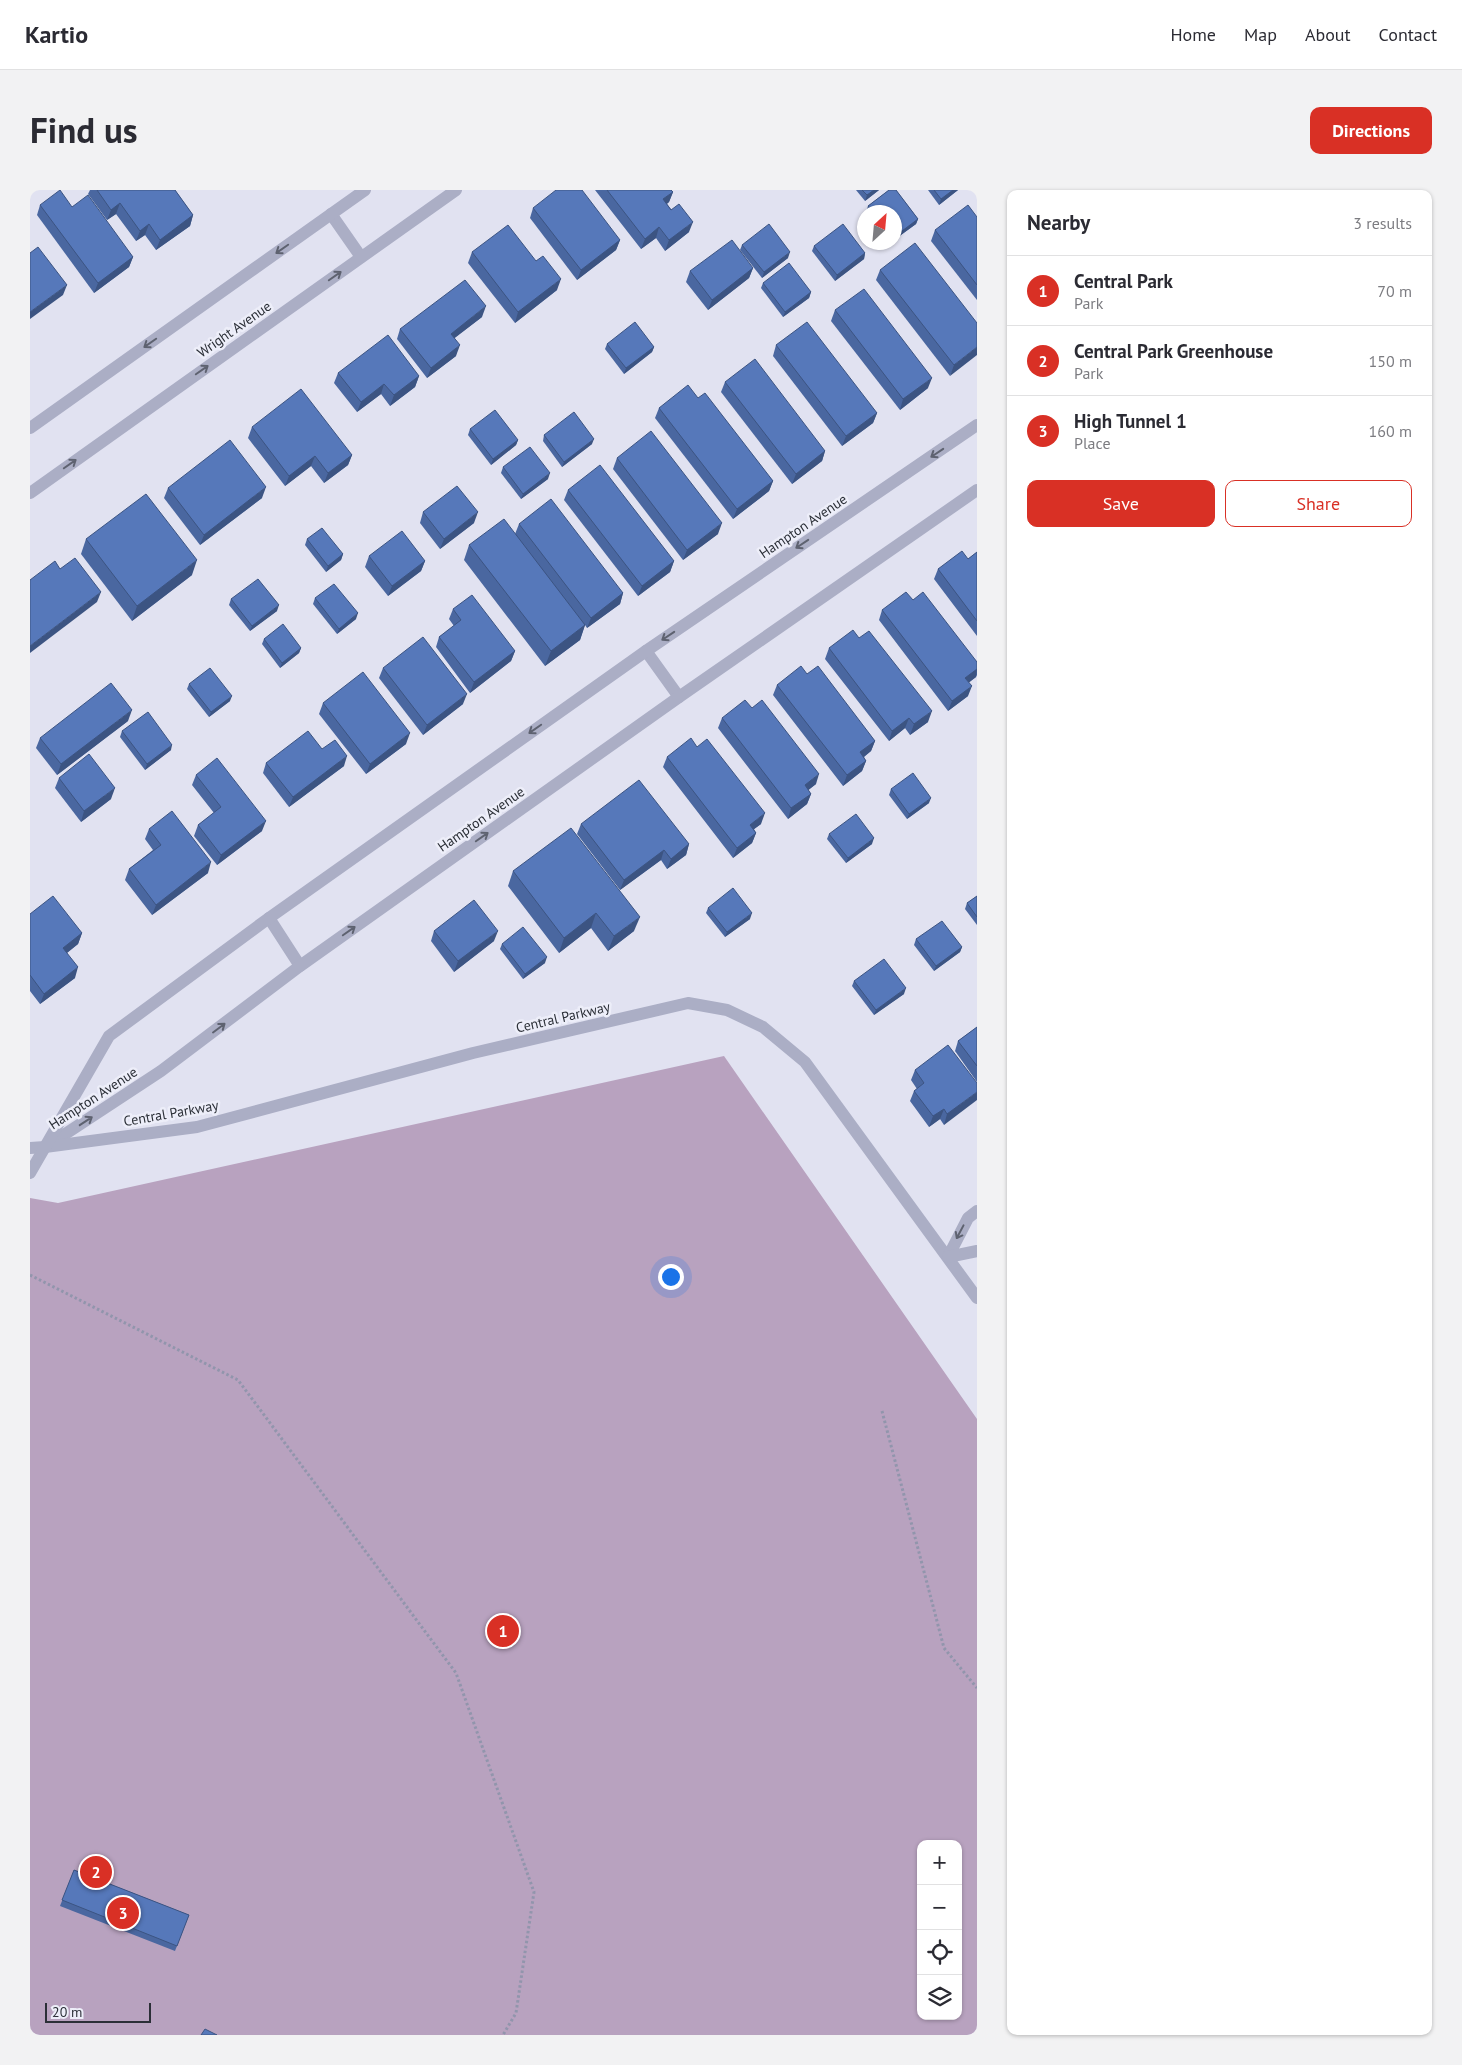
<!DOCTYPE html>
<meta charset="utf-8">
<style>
body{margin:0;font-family:"PT Sans",sans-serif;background:#f2f2f3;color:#2b2b33}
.controls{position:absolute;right:15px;bottom:15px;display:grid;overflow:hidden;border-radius:10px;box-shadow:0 1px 4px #0004}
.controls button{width:45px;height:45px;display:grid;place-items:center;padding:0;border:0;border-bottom:1px solid #e1e1e2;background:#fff;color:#2b2b33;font:25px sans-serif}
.compass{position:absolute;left:827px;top:15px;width:45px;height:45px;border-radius:50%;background:#fff;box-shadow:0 1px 4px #0004;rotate:26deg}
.scale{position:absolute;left:15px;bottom:12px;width:106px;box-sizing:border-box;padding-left:5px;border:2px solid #2b2f37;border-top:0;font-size:14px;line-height:18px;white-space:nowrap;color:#2b2f37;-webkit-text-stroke:4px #edeef9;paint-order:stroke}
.you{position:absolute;left:640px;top:1086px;width:18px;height:18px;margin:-12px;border:4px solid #fff;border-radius:50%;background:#1a73e8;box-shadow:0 0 0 8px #1a73e833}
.badge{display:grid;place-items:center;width:32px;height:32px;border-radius:50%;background:#d93025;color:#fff;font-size:16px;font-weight:700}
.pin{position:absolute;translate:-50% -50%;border:2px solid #fff;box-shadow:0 1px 5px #0006}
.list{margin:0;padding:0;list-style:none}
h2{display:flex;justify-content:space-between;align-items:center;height:65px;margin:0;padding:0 20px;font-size:21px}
h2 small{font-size:16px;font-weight:400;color:#7c7c81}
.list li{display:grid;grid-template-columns:32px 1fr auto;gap:15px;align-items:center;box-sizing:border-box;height:70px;padding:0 20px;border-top:1px solid #e1e1e2}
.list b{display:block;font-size:19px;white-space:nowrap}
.list p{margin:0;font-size:16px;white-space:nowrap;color:#7c7c81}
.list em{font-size:16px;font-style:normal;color:#7c7c81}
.actions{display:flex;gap:10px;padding:15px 20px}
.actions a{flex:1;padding:11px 0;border:1px solid #d93025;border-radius:10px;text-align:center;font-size:18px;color:#d93025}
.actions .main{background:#d93025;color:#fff}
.icon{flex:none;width:28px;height:28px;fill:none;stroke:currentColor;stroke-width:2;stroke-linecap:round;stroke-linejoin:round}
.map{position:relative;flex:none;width:947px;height:1845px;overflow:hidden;border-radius:10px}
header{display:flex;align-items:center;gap:30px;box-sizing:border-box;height:70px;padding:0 25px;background:#fff;border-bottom:1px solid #e1e1e2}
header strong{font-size:24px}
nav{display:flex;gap:28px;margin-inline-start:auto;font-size:18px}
.intro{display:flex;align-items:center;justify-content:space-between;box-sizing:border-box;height:120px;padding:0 30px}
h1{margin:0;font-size:35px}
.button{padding:12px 22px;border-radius:10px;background:#d93025;color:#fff;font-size:18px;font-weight:700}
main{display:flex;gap:30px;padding:0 30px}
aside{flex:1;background:#fff;border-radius:10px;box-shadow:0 1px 4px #0004}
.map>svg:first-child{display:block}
.green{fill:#b8a2bf;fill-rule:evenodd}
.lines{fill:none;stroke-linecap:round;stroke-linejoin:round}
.path{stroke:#9195ac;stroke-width:3;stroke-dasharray:2.5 2.5;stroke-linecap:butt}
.service{stroke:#abaec5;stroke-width:12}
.minor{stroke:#abaec5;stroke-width:12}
.wall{fill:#4a67a0}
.shaded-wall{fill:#3c5482}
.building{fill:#5678ba;stroke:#3c5482}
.oneway{stroke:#5e6270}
.labels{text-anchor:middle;stroke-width:5;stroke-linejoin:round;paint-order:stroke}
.street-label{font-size:14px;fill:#2b2f37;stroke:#edeef9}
</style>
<header>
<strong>Kartio</strong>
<nav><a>Home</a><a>Map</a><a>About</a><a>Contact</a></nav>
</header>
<div class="intro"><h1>Find us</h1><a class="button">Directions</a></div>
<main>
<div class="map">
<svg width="947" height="1845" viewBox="0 0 947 1845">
<rect width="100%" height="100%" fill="#e1e2f1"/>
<path class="green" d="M694,866L947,1229V1845H0V1008L28,1013ZM891,1654H928V1826H891Z"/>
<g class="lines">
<g class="path">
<polyline points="0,1085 208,1190 426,1483 504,1702 486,1823 473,1845"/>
<polyline points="852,1221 914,1458 947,1498"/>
</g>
<g class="service">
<polyline points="301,24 331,67"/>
<polyline points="616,461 649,507"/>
<polyline points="239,728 270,776"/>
</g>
<g class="minor">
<polyline points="0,238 335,0"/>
<polyline points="0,303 426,0"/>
<polyline points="17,956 131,881 270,776 649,507 947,300"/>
<polyline points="0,958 15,957 167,937 443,863 658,813 697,820 733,837 775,872 947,1108"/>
<polyline points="0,983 79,846 239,728 616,461 947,235"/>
<polyline points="918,1067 938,1028 947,1021"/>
<polyline points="918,1067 947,1061"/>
</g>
</g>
<g class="wall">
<polygon points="60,0 145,0 163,25 160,36 126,60 115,45 106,51 86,24 77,30 58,4"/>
<polygon points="565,0 641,0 643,2 639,12 637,14 659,42 635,61 626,48 611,59"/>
<polygon points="826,0 849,0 835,11"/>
<polygon points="859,0 866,0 888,29 886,34 864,50 864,22 836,22 838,16"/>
<polygon points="898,0 928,0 909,15"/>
<polygon points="10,15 42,17 103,67 99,77 64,103 7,25"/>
<polygon points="503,18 590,50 586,60 547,90 500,28"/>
<polygon points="947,27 947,110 901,51 905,40"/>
<polygon points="712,55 758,68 732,88 710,60"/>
<polygon points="784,56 835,63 834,69 805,91 782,61"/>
<polygon points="442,62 506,71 527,100 485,133 438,73"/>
<polygon points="723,78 719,88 678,120 656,92 660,81"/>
<polygon points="850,80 947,133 920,186 846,90"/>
<polygon points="733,93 781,102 779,108 753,127 731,98"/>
<polygon points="805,120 898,198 870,220 801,131"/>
<polygon points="452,127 424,148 426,166 397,188 367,149 370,139"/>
<polygon points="577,154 624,157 622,162 594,184 575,159"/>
<polygon points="746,155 847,223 843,233 812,256 743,166"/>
<polygon points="308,183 389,186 385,197 360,216 351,204 327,222 304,193"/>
<polygon points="695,192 795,261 792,271 762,294 691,202"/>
<polygon points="668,208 743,291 739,301 703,329 625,228 629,218"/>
<polygon points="222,237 322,265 318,275 294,293 281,276 255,296 218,248"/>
<polygon points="440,239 488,250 486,255 461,275 438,245"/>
<polygon points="514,245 562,254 532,277 513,251"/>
<polygon points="587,268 688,344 653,370 583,279"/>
<polygon points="473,277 518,289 491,309 471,283"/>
<polygon points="138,298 232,308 170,355 134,308"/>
<polygon points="538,300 644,371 640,382 608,406 534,310"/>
<polygon points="393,322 444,333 410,359 390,333"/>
<polygon points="489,334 593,403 590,414 557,438 555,435 550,450 515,476 434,370 439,355 485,344"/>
<polygon points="56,349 162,385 102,431 51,364"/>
<polygon points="277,349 313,364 311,370 296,382 275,355"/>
<polygon points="947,362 947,446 904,389 908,379 938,369"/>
<polygon points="339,366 395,371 391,381 358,406 335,377"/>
<polygon points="285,408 326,429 307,444 283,414"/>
<polygon points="201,409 247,421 220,441 199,415"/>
<polygon points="883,410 947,472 947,485 946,487 939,492 938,506 918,521 849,430 852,420"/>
<polygon points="423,419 485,461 481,471 440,503 406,457 409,447 424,436 419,429"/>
<polygon points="829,448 898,532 880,545 875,538 859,551 795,469 799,458"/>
<polygon points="234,449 271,458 269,463 250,478 232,454"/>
<polygon points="353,478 433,514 393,545 349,488"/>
<polygon points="777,484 845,551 841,561 834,567 836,571 832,581 813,596 743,505 747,495"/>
<polygon points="159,494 200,511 179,527 157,499"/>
<polygon points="293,513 376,554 336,584 289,524"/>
<polygon points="722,518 786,594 778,600 781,604 777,614 758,629 688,538 692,528"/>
<polygon points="98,531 27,585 6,558 10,548"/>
<polygon points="92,541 141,560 115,580 90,547"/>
<polygon points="292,559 314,576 259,617 233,583 236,573"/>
<polygon points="637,567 731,634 724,639 726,643 722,653 703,668 633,577"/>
<polygon points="166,585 232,641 187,675 164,646 168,635 184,623 162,595"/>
<polygon points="29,588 81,609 51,632 25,598"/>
<polygon points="861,599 899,613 877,629 859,605"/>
<polygon points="551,634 659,654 656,665 637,679 631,670 590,700 547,644"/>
<polygon points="119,639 178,683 122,725 95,690 99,679 123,660 115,649"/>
<polygon points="799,644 842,654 816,673 797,649"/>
<polygon points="483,681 604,741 578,761 561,738 529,763 478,696"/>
<polygon points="947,706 947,735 935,719 937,713"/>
<polygon points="678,718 720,729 695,747 676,723"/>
<polygon points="0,724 52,743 48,754 37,763 45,788 10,814 0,801"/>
<polygon points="404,741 464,751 424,782 401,751"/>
<polygon points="886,749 932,757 930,762 904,781 884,755"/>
<polygon points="472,754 515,773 493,789 470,759"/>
<polygon points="824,791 874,804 844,825 822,796"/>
<polygon points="947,837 947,892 925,861 928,851"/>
<polygon points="885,880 947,893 914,935 910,929 899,937 880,911 884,901 887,899 881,890"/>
<polygon points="44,1680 159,1725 145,1761 30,1716"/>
</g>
<g class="shaded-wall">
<polygon points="844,0 849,0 835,11 837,5"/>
<polygon points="923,0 928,0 909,15 911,9"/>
<polygon points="643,2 639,12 629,19 633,9"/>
<polygon points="90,13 86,24 77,30 81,20"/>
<polygon points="163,25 160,36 126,60 130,50"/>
<polygon points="888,29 886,34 864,50 864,47"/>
<polygon points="663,32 659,42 635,61 639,50"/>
<polygon points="119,34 115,45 106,51 110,41"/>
<polygon points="629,37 626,48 611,59 615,49"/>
<polygon points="590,50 586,60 547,90 551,80"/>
<polygon points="760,62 758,68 732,88 734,82"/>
<polygon points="835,63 834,69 805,91 807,85"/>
<polygon points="103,67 99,77 64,103 68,93"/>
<polygon points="723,78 719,88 678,120 682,110"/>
<polygon points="531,89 527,100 485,133 488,122"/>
<polygon points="37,95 33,105 0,129 0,122"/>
<polygon points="781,102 779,108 753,127 755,122"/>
<polygon points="456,116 452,127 417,154 421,144"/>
<polygon points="430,155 426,166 397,188 401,178"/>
<polygon points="624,157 622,162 594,184 596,178"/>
<polygon points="947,157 947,165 920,186 924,175"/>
<polygon points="389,186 385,197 360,216 364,205"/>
<polygon points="902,188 898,198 870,220 873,209"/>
<polygon points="354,194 351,204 327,222 331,212"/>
<polygon points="847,223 843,233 812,256 816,246"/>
<polygon points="564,249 562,254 532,277 534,272"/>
<polygon points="488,250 486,255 461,275 463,269"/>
<polygon points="795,261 792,271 762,294 766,284"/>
<polygon points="322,265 318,275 294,293 298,283"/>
<polygon points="285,266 281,276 255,296 259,286"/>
<polygon points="520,283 518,289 491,309 493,304"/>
<polygon points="743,291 739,301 703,329 707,319"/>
<polygon points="236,297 232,308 170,355 174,345"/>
<polygon points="448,322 444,333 410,359 414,349"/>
<polygon points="692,333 688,344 653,370 657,360"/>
<polygon points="313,364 311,370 296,382 298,376"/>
<polygon points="167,370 162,385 102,431 107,416"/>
<polygon points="395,371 391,381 358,406 362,396"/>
<polygon points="644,371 640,382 608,406 612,396"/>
<polygon points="71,402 67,412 0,463 0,456"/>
<polygon points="593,403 590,414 557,438 561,428"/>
<polygon points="249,415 247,421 220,441 222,436"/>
<polygon points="328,423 326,429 307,444 309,439"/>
<polygon points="555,435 550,450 515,476 521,461"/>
<polygon points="271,458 269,463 250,478 252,473"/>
<polygon points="485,461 481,471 440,503 444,492"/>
<polygon points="947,479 946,487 932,498 935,488"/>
<polygon points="942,496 938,506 918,521 922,511"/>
<polygon points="437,504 433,514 393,545 397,535"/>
<polygon points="202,506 200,511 179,527 181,522"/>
<polygon points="102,520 98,531 27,585 31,574"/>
<polygon points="902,521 898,532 880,545 884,534"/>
<polygon points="879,528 875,538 859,551 862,541"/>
<polygon points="380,543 376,554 336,584 340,574"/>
<polygon points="845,551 841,561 826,573 830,562"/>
<polygon points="142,555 141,560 115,580 117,574"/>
<polygon points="317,566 314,576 259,617 263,607"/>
<polygon points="836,571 832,581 813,596 817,585"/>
<polygon points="789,584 786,594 771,606 775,595"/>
<polygon points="85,598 81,609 51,632 54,621"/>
<polygon points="781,604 777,614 758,629 761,618"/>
<polygon points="901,608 899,613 877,629 879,624"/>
<polygon points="735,623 731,634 716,645 720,635"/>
<polygon points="236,631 232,641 187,675 191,665"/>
<polygon points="726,643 722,653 703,668 707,658"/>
<polygon points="844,648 842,654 816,673 818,668"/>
<polygon points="659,654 656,665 637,679 641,669"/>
<polygon points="634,660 631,670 590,700 594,690"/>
<polygon points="181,672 178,683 122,725 126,715"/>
<polygon points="566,723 561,738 529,763 534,748"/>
<polygon points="722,723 720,729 695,747 697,742"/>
<polygon points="610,727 604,741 578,761 584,746"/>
<polygon points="468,741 464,751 424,782 428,771"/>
<polygon points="52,743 48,754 29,769 33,758"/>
<polygon points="932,757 930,762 904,781 906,776"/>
<polygon points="517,767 515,773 493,789 495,784"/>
<polygon points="48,777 45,788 10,814 14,804"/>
<polygon points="876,798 874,804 844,825 846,820"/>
<polygon points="947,902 947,910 914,935 917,924"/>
<polygon points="914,919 910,929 899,937 903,926"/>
</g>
<g class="building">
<polygon points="30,0 42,17 58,5 103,67 68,93 10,15"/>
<polygon points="67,0 145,0 163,25 130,50 119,34 110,41 90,13 81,20"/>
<polygon points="526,0 552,0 590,50 551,80 503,18"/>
<polygon points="577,0 641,0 643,2 633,9 641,20 649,14 663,32 639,50 629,37 615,49"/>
<polygon points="832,0 844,0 837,5"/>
<polygon points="859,0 866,0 888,29 864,47 864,22 843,22 838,16"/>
<polygon points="904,0 923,0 911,9"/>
<polygon points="938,15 947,27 947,95 905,40"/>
<polygon points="739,34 760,62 734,82 712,55"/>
<polygon points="813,34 835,63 807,85 784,56"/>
<polygon points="478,35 506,71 513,66 531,89 488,122 442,62"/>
<polygon points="702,50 723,78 682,110 660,81"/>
<polygon points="885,53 947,133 947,157 924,175 850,80"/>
<polygon points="8,57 37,95 0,122 0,63"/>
<polygon points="759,73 781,102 755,122 733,93"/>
<polygon points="435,90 456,116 421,144 430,155 401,178 370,139"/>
<polygon points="834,99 902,188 873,209 805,120"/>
<polygon points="605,132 624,157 596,178 577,154"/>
<polygon points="777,132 847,223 816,246 746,155"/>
<polygon points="358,145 389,186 364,205 354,194 331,212 308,183"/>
<polygon points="725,169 795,261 766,284 695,192"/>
<polygon points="658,195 668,208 675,203 743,291 707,319 629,218"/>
<polygon points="271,199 322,265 298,283 285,266 259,286 222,237"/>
<polygon points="465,220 488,250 463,269 440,239"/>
<polygon points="544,222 564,249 534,272 514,245"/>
<polygon points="621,241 692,333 657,360 587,268"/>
<polygon points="200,250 236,297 174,345 138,298"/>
<polygon points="500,257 520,283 493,304 473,277"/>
<polygon points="570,275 644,371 612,396 538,300"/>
<polygon points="427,296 448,322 414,349 393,322"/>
<polygon points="116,304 167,370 107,416 56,349"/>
<polygon points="521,309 593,403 561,428 489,334"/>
<polygon points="474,329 555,435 521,461 439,355"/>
<polygon points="292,338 313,364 298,376 277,349"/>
<polygon points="372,341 395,371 362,396 339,366"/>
<polygon points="932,361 938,369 947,362 947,431 908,379"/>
<polygon points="45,368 71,402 0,456 0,390 25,371 30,379"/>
<polygon points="228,389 249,415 222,436 201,409"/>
<polygon points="304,394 328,423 309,439 285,408"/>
<polygon points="876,402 883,410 893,402 947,472 947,479 935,488 942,496 922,511 852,420"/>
<polygon points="442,405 485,461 444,492 409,447 431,430 423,419"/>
<polygon points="253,434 271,458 252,473 234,449"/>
<polygon points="823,440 829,448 839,441 902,521 884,534 879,528 862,541 799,458"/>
<polygon points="393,447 437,504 397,535 353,478"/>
<polygon points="771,476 777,484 788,476 845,551 830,562 836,571 817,585 747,495"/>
<polygon points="180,478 202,506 181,522 159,494"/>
<polygon points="333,482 380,543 340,574 293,513"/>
<polygon points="81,493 102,520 31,574 10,548"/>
<polygon points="715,510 722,518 732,510 789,584 775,595 781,604 761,618 692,528"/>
<polygon points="118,522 142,555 117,574 92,541"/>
<polygon points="278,541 292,559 305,550 317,566 263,607 236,573"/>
<polygon points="661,548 667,557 677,549 735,623 720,635 726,643 707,658 637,567"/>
<polygon points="59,564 85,598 54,621 29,588"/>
<polygon points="187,568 236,631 191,665 168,635 191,617 166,585"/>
<polygon points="883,583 901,608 879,624 861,599"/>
<polygon points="609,590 659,654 641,669 634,660 594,690 551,634"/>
<polygon points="142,621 181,672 126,715 99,679 131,655 119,639"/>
<polygon points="826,624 844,648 818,668 799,644"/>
<polygon points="541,638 610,727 584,746 566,723 534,748 483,681"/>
<polygon points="703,698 722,723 697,742 678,718"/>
<polygon points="23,706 52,743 33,758 48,777 14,804 0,785 0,724"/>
<polygon points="947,706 947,727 937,713"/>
<polygon points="444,710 468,741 428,771 404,741"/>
<polygon points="912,731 932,757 906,776 886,749"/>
<polygon points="493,737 517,767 495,784 472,754"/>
<polygon points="854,769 876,798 846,820 824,791"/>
<polygon points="947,837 947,876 928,851"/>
<polygon points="918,855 947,893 947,902 917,924 914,919 903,926 884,901 894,893 885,880"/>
<polygon points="44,1680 159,1725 147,1756 32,1710"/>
<polygon points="175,1839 187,1845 171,1845"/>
</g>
<defs><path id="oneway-shaft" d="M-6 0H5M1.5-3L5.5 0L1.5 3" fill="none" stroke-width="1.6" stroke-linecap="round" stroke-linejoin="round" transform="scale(1.25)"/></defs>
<g class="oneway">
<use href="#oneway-shaft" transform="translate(252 59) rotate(145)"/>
<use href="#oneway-shaft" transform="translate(305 86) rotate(-35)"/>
<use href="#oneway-shaft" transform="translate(120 153) rotate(145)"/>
<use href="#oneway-shaft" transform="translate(172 180) rotate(-35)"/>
<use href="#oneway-shaft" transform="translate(907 263) rotate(146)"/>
<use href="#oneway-shaft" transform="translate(40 274) rotate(-35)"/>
<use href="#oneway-shaft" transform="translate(772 354) rotate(146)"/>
<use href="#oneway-shaft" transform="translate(638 446) rotate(146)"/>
<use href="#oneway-shaft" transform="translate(505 539) rotate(145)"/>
<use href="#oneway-shaft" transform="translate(452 647) rotate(-35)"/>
<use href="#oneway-shaft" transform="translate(319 741) rotate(-35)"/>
<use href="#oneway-shaft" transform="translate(189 838) rotate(-37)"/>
<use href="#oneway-shaft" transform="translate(56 931) rotate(-33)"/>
<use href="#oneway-shaft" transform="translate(930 1042) rotate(118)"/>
</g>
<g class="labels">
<g class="street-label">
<text transform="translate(204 139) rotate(-35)" y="5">Wright Avenue</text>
<text transform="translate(773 336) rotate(-34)" y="5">Hampton Avenue</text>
<text transform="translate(451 629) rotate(-35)" y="5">Hampton Avenue</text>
<text transform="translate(533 827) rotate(-13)" y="5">Central Parkway</text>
<text transform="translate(63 908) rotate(-33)" y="5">Hampton Avenue</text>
<text transform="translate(141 923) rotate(-10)" y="5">Central Parkway</text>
</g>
</g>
</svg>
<div class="controls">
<button>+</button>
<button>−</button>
<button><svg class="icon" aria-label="locate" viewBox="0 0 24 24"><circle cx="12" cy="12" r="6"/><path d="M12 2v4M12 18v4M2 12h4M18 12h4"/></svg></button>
<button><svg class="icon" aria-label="layers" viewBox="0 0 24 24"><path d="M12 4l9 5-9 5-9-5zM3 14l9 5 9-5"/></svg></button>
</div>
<svg class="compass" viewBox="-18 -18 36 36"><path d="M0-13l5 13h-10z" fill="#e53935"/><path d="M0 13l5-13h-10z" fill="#7c7c81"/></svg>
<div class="scale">20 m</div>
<div class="you"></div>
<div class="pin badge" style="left:473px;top:1441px">1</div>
<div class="pin badge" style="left:66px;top:1682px">2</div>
<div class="pin badge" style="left:93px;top:1723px">3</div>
</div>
<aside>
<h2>Nearby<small>3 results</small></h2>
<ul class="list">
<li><span class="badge">1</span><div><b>Central Park</b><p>Park</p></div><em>70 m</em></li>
<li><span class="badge">2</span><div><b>Central Park Greenhouse</b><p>Park</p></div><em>150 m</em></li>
<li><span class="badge">3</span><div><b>High Tunnel 1</b><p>Place</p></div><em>160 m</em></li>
</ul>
<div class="actions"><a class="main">Save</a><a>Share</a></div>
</aside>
</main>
